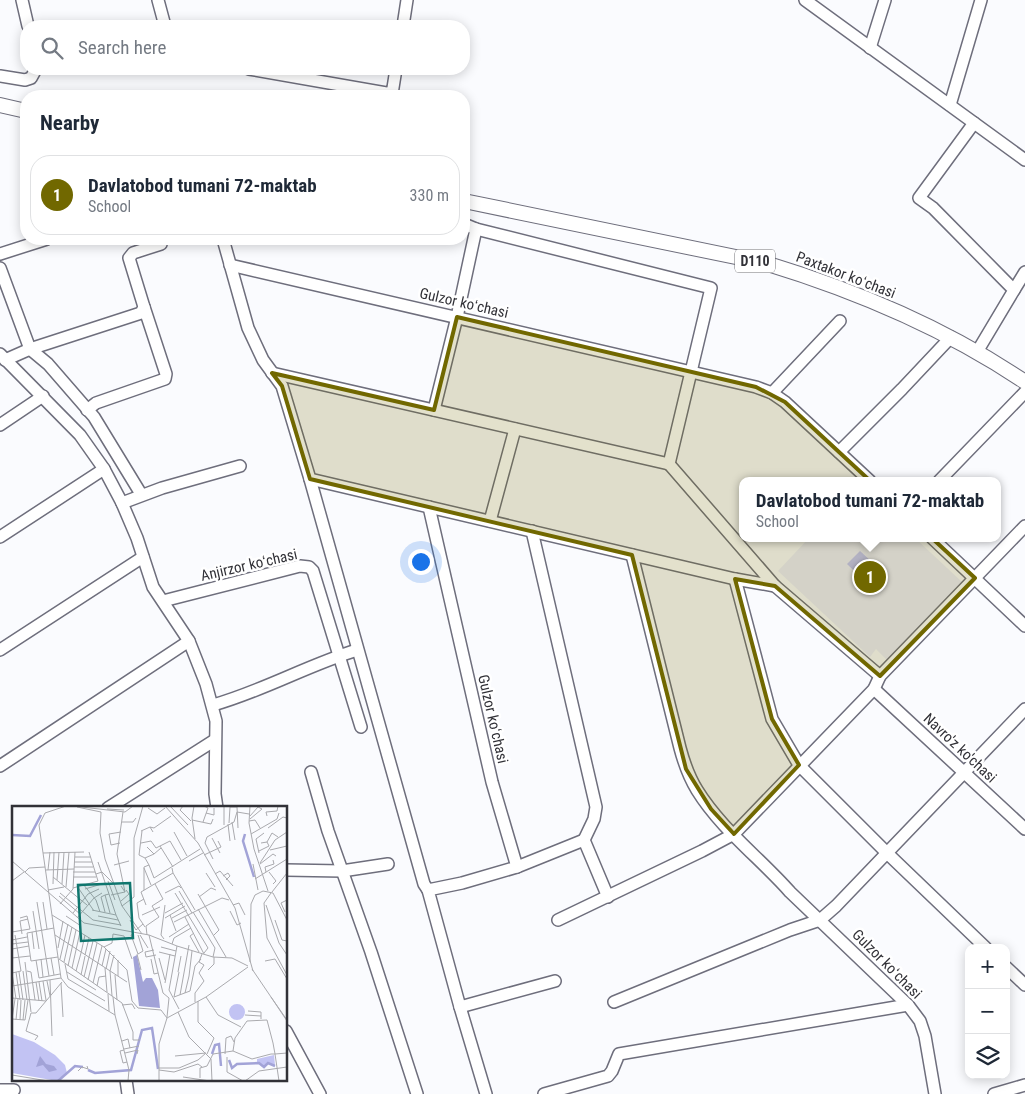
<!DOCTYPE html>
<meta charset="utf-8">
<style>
body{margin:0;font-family:"Roboto Condensed",sans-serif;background:#f2f2f3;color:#1f2937}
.controls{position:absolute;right:15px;bottom:15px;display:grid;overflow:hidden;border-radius:10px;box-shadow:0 2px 12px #0003}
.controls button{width:45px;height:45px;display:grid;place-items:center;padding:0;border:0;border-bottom:1px solid #e0e1e3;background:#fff;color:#1f2937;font:25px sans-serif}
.you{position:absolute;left:420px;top:561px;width:18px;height:18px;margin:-12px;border:4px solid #fff;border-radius:50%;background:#1a73e8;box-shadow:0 0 0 8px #1a73e833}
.badge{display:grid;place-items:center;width:32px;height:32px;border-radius:50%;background:#716800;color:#fff;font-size:16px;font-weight:700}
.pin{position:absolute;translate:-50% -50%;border:2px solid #fff;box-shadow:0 1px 5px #0006}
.popup{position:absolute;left:739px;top:477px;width:262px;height:65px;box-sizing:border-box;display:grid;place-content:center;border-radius:10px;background:#fff;filter:drop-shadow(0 1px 4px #0005);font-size:16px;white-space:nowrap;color:#747a83}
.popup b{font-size:19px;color:#1f2937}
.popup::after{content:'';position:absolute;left:50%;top:100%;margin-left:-10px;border:10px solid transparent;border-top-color:#fff}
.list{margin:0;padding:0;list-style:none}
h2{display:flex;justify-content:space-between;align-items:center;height:65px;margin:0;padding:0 20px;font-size:21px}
h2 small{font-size:16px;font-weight:400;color:#747a83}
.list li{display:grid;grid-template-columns:32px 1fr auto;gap:15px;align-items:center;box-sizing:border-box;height:80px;margin:0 10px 10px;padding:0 10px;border:1px solid #e0e1e3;border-radius:20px}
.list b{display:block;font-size:19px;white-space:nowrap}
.list p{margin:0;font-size:16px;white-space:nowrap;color:#747a83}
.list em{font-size:16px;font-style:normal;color:#747a83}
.icon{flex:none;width:28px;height:28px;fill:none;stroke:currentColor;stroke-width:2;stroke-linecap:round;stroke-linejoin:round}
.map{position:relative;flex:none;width:1025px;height:1094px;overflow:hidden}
.search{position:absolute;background:#fff;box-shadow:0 2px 12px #0003;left:20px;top:20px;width:450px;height:55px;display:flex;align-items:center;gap:12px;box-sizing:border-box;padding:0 18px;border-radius:20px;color:#747a83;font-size:19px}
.panel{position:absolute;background:#fff;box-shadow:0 2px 12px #0003;left:20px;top:90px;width:450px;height:155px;border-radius:20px}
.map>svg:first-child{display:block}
.built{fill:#ededfb}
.pitch{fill:#c2c3f3}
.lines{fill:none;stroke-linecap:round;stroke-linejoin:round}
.minor-casing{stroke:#6e6e7c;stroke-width:14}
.major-casing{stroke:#6e6e7c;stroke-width:16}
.minor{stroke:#fff;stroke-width:11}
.major{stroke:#fff;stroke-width:14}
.marked{fill:#716800;fill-opacity:0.2;stroke:#716800;stroke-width:4;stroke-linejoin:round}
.labels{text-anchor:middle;stroke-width:5;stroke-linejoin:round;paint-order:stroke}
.shield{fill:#fff;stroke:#6f6f73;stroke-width:1}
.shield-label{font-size:14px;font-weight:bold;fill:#313137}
.street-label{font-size:15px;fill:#313137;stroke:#fff}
.inset-river{fill:none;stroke:#a2a3d7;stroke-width:2.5}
.inset-road{fill:none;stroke:#aaaaae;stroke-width:1}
.view{fill:#0f766e;fill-opacity:0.15;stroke:#0f766e;stroke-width:2.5}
.inset-edge{fill:none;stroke:#313137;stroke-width:2.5}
</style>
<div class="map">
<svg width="1025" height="1094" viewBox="0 0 1025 1094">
<rect width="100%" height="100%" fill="#fafbfe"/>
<polygon class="built" points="809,538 915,538 962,582 890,663 876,649 870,657 778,571"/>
<polygon class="pitch" points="860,551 885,574 872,588 847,564"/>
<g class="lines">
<g class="minor-casing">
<g id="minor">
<polyline points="22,0 28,26"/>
<polyline points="158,0 165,26"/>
<polyline points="805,0 1025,160"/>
<polyline points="403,26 407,0"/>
<polyline points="870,48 885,0"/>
<polyline points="249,69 392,94 396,69"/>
<polyline points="0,76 25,80 31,78 36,69"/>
<polyline points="950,105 981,0"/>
<polyline points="974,123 919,198 933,208 1014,290 977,352"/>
<polyline points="464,224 476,229 711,288 669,464"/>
<polyline points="223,239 248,328 263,360 282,386 310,479 735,579 775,586"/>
<polyline points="0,254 47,239"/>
<polyline points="230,265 756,387 772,393 785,402 870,481"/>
<polyline points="0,268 30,349 48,364 94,417 141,494"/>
<polyline points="1014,290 1025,272"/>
<polyline points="0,354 80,435 104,469 122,503 137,538 153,587 189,641 206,684 216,721 215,794 217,808"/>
<polyline points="5,360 30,349 141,313 144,307 129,258 133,253 161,244"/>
<polyline points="272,373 669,464"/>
<polyline points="772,393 840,321"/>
<polyline points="87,410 96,403 165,379 166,374 144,307"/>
<polyline points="434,410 457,317 476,229"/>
<polyline points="0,425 43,396"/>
<polyline points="839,452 902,389 951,337"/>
<polyline points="669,464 775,586 880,676"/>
<polyline points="310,479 424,884 428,890"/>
<polyline points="939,481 1025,392"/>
<polyline points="122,503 162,488 240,466"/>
<polyline points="429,507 492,782 517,867 584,840"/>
<polyline points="490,521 515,429"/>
<polyline points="532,531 596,807 594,819 584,840 608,897"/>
<polyline points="0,537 104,469"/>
<polyline points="932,538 1025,626"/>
<path d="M632,555L680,748C684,763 689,777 697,790C721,829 760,858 790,892L908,1005L920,1021L925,1036L935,1094"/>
<polyline points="735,579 772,719 799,765 888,854 986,948"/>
<polyline points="163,601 300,566 309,567 313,571 361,727"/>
<polyline points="0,650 143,557"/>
<polyline points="874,689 1025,829"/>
<path d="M213,705C263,691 308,665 357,650"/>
<polyline points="0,766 189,641"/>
<polyline points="311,772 328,831 371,952 417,1094"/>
<polyline points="108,808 215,740"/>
<polyline points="286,870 342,871 388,864"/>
<polyline points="558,920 702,851 734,834 874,689 880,676 1025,526"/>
<polyline points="1006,967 1025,985"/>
<polyline points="614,1002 790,930 820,920 836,906 1025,709"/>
<polyline points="460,1007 555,981"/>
<polyline points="286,1031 320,1094"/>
<polyline points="126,1080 128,1094"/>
<polyline points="0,1090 14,1090"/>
<polyline points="486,1094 460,1007 428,890 462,883 517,867"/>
<polyline points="544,1094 608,1076 612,1071 619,1054 908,1005"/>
<polyline points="994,1094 1025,1085"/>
</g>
</g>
<g class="major-casing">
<g id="major">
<polyline points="0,105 26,111"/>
<path d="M464,201L765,263C857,291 945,328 1025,382"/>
</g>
</g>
<use href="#minor" class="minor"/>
<use href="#major" class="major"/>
</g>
<path class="marked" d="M457,317L756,387L785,402L975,578L880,676L775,586L735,579L772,719L799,765L734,834L711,809L686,769L632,555L310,479L282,386L272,373L434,410Z"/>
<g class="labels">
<rect class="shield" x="735" y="249.5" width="40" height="23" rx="4"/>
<g class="shield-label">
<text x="755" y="266">D110</text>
</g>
<g class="street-label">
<text transform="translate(846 275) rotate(21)" y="5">Paxtakor koʻchasi</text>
<text transform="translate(464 303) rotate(13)" y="5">Gulzor koʻchasi</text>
<text transform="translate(249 565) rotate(-13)" y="5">Anjirzor koʻchasi</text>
<text transform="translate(493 719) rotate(77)" y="5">Gulzor koʻchasi</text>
<text transform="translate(960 748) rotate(43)" y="5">Navro'z ko'chasi</text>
<text transform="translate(887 964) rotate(45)" y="5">Gulzor koʻchasi</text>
</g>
</g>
<g transform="translate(12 806)">
<rect width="275" height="275" fill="#fafbfe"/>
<path d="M0,228L22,236L43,249L53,259L55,267L45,275L0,267Z" fill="#c2c3f3"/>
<path d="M217 206a8 8 0 1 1 16 0a8 8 0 1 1-16 0ZM262,249L263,259L255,257L251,261L245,257V253Z" fill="#c2c3f3"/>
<path d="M125,149L131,176L134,172H140L146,184L148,202L127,200L121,151ZM28,250L34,258L42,260L45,264L37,266L31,259L24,261Z" fill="#a2a3d7"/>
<path class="inset-river" d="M233,28L231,35L242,71M0,29L18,30L29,9M200,248L203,239L207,238L209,260M217,254L220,262L225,258L247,257L252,261L256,257L263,260M76,264L83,267L119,264L130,224L140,222L146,263M46,275L63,260L71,261"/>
<path class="inset-road" d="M54,0L33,7L27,19L49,172L56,181L103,209L117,264L116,275M61,0L113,6L121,0M153,0L186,37L223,102L241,165M158,0L176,19M171,0L168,4L179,15M182,0L180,12L183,33M212,0V19M238,0L237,17L242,43L256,85M65,1L89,6L88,27L93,53L110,100L130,128M218,1H225L226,22M136,2L145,8L153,2M95,3L112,4M111,6L105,48L113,86M194,7L202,9V2M238,10L246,1L250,3L238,13M255,10L254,6L265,5L266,0M180,14L199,18L201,13M237,15L243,14L248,22M110,16H121L124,12M191,16L196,2L192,0M220,16L223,34M217,17L218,1M216,18L218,35M138,21L142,22L159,10M256,22L271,11L275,12M129,25L138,21L141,26M130,25L127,49L133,52M162,26L175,50M239,28L265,13L267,7M200,32L208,47M255,36L260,27L266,31M108,37L99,39L97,28L109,26M129,37L139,35L144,42L148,40L161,61M148,40L158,35L169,54M135,41L142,48L149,42M258,44L275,40M247,45L257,40L255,36L249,37M31,47L72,46M247,47L244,33L252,27M192,49L209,41L206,35M63,51H79M201,53L193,37L195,31L222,16L225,6L237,8M0,55L72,117L137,129L165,140L201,151L220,152L236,160M177,55L191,47M62,56H80M86,56L97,88L93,89M248,57L263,34L275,26M241,58L246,84M248,58L261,48L264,50M102,59L117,55M137,59L133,52L142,48M62,61H81M132,62L139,79M34,64L62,63M36,64L38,46M13,66L17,62L33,61M61,66H83M254,66L253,61L262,58L261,54M257,66L264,75L261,78M161,67L183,104M194,67L203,81M84,68L90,66L101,77M203,68L208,65L221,80M211,70L216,67L218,70L214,74M41,71L75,99M61,71H84M243,73L275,53M45,74L47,46M0,75L12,66M96,75L103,94M41,78L42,46M50,78L52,46M71,78L84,94L88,106M65,80L82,105M54,81L57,46M61,82L86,75L77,46M73,83L93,77M36,84L52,81M132,84V61L137,59L142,72L188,43M167,85L180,107M260,86L275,67M48,87L81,114L109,119M153,87L167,80L169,82M163,87L196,142L192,147M259,87L252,97L255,132L275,169M97,88L104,109M186,88L207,124L202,129M99,89L113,86L109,80M47,90L68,108M89,91L93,89L98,107M89,91L93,106M187,91L199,82L204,84M132,93L125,97L127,112L133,121M109,95L117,88L114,84M25,96L37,170M31,96L35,123M48,98L61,83L63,46M134,99L129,86L161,67L160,62M221,99L227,97L233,109M254,99L267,137L275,149M110,100L122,91V32L131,0M186,103L214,151M80,104L104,109L109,120M21,105L27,143M218,105L225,119L229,117M181,106L203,142L201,151M273,106L269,97L275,94M61,107L76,88L87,83M153,107L171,97M40,109L92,141M130,109L148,101M158,109L164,125M54,110L69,120M86,110L106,114M173,111L192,148M65,112L82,92L90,87M153,112L173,100M160,112L175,104M118,114L124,124L131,118M263,114L270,134L275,135M162,116L210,92L217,94M42,122L15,127L19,155L46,151M0,126L18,123L15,110L8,112M20,126L22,143M182,127L178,130L187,146M10,128L8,115L16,113M122,128L119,129L126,148L131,145L126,129M43,129L115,176M128,129L136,142M135,129L134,120L147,111L140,100L151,93L143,78M137,129L151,187L157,192L155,211M157,131L177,118M152,133L149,129L153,99M0,134L15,131M0,138L16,136M160,138L162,132L179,122M165,140L157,184L167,203M149,141L164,145M46,142L51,115M0,143L17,140M142,144L133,146L134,151L144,149M147,146L163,150M69,147L73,129M125,148L129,164M73,149L77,132M0,152L18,150M39,152L42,169M147,152L153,174M29,153L31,171M47,153L110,197L121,226V234H128M48,153L56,118M120,153L112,130L101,128L100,137L92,141L115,164L120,195L126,202L149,204L155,212M139,153L142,168L146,167M24,154L27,172L48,168M253,155L263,153L275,173M13,156L19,206M52,156L60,121M238,156L239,98L243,89L251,85L261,87L275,114M53,158L56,173L93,195M56,160L64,124M90,160L94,143M60,162L68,126M93,162L95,186M94,163L98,145M240,163L259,191M196,164L202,158V151M11,165L15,194M15,165L19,166L23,194M64,165L69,147M4,166L8,194M7,166L11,194M55,166L84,184M166,166L169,150M0,167L9,165L3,129M0,167L4,193M69,169L73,150M103,169L105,194M106,170V154M177,170L180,145M72,171L81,135M38,174L40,230M76,174L85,137M31,175L34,194M35,175L38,190M24,176L27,195M27,176L30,195M49,177L51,211M81,177L90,140M153,177L158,148M0,180L49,172M85,180L87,171L94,170M173,187L177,170M96,188L97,205M168,189L177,139M100,190L98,165L102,149M101,191L103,209M162,191L178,185L183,160L189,153M162,191L167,166M194,191L206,209L229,221M0,192L34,195M186,195V216L202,232L195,248M183,196V187L192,175L187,167L192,159L187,156L190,148M110,199L120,198L123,203M236,205L249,206V213M166,206L177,231L199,253L200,275M233,209L249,210M0,213L13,214L16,194M0,213L3,193M4,214L6,193M8,214L9,194M11,214L13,194M275,214L259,191L275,215M23,234L26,230L14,225L19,207H24L50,176M110,235L116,233L118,242M112,243L127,240M112,244L108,245L111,257L115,256M113,247L126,244L125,248M213,248L214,232L219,230L222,236M163,250L194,247M215,251V266L231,275M147,262H167L186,254L194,247M147,264L162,266L186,258L190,261M66,265L70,261L76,263L75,260M0,269L36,275M171,271L198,275M188,272V262L195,260L201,248L221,245M147,275V238L155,212L194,191L236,161M233,275L247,265L275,261M267,275L263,248L261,237L255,214L235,215L223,232L221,245L240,253L259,248H263L275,247"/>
<path class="view" d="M118,77L121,132L69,135L66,79Z"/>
<rect width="275" height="275" class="inset-edge"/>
</g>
</svg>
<div class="controls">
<button>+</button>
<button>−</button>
<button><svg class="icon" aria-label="layers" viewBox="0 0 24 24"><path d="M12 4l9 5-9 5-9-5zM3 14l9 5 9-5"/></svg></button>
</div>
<div class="you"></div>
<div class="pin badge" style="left:870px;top:577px">1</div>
<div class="popup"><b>Davlatobod tumani 72-maktab</b>School</div>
<div class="search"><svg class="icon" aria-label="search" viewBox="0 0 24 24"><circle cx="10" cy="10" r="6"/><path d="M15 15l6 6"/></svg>Search here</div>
<section class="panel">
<h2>Nearby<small></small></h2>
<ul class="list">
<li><span class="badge">1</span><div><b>Davlatobod tumani 72-maktab</b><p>School</p></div><em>330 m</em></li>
</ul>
</section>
</div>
